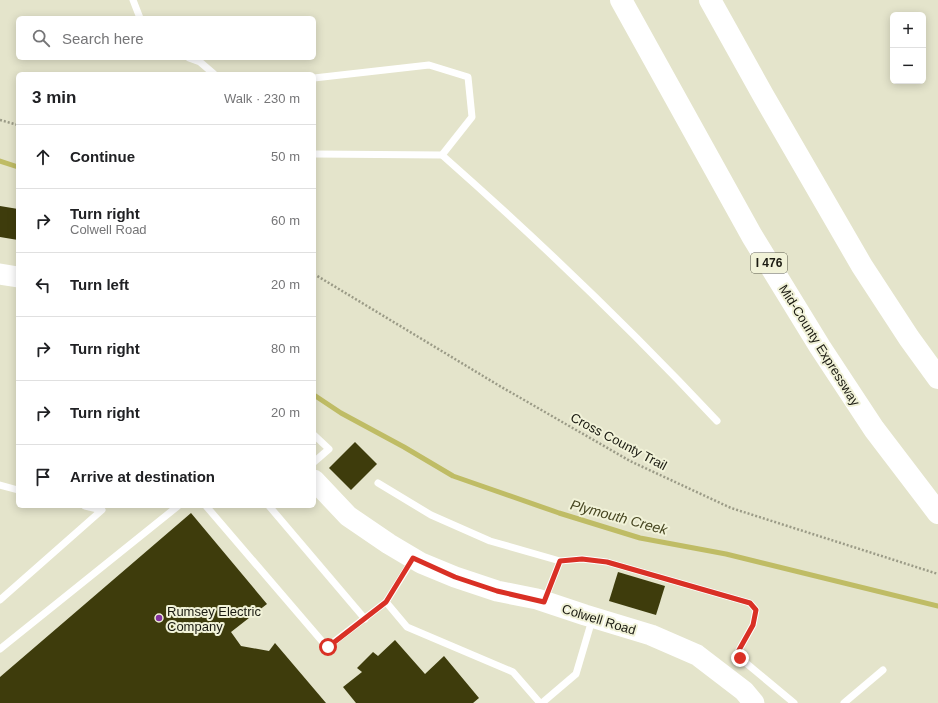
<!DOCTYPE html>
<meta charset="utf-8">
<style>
body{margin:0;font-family:Helvetica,sans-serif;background:#f2f2f2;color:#202124}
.controls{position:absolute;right:12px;top:12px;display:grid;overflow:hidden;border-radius:6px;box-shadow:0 2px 10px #0003}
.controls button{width:36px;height:36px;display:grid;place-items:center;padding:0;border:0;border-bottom:1px solid #e0e0e0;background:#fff;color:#202124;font:20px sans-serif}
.stop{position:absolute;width:12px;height:12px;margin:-9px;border:3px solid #d93025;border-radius:50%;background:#fff}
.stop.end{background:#d93025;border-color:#fff;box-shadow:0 1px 4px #0008}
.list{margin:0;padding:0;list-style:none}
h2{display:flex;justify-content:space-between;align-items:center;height:52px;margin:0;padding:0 16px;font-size:17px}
h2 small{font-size:13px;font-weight:400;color:#757577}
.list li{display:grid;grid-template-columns:26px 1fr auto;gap:12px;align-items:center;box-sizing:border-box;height:64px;padding:0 16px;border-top:1px solid #e0e0e0}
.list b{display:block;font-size:15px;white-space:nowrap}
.list p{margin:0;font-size:13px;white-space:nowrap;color:#757577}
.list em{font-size:13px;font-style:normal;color:#757577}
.icon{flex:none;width:22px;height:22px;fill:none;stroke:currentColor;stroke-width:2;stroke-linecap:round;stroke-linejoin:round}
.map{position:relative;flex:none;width:938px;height:703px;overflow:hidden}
.search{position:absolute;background:#fff;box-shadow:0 2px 10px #0003;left:16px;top:16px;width:300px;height:44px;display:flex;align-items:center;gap:10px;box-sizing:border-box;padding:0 14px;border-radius:6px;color:#757577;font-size:15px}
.panel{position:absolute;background:#fff;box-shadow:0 2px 10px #0003;left:16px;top:72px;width:300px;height:436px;border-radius:6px}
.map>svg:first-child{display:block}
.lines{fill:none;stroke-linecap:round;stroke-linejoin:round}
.stream{stroke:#bfbc65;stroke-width:5}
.building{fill:#3e3c0c}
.path{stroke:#9b9b87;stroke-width:2.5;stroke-dasharray:2 2;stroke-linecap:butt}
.lane{stroke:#fff;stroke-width:7}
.secondary{stroke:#fff;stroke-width:21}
.highway{stroke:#fff;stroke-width:22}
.route{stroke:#d93025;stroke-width:5}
.poi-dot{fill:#8531a0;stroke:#f1f2d8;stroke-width:1.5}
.labels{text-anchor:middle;stroke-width:4;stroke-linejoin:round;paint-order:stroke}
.shield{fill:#f1f2d8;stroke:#5a5b4d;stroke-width:1}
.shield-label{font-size:12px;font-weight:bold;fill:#1a1a11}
.street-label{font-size:13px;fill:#1a1a11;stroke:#f1f2d8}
.poi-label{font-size:13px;fill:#1a1a11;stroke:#f1f2d8;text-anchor:start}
.water-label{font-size:14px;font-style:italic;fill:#464520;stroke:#f1f2d8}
</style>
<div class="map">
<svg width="938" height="703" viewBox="0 0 938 703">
<rect width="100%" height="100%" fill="#e4e4cb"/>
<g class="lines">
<g class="stream">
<polyline points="0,161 18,167"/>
<polyline points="314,395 341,413 404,447 453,476 559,513 640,538 726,554 938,606"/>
</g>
</g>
<g class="building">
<polygon points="0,206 18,209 18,240 0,237"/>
<polygon points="355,442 377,464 351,490 329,468"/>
<polygon points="191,513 267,604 231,632 241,646 269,651 275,643 326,703 0,703 0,677"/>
<polygon points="618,572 665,586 656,615 609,601"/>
<polygon points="395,640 425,674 444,656 479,698 473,703 356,703 343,687 362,672 357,668 373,652 378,656"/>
</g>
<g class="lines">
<g class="path">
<polyline points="0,120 18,125"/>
<polyline points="314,274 498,385 630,461 731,508 938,574"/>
</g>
<g class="lane">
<polyline points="133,0 140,18"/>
<polyline points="189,58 200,62 214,74"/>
<polyline points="314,78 429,65 468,77 472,117 442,155 314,154"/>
<path d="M442,155C537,239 630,328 717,421"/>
<polyline points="314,435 329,449 314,462"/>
<polyline points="378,483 431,515 490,541 560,561 545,599"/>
<polyline points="0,485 18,490"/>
<polyline points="206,506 327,647 386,602"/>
<polyline points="269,506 365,619"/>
<polyline points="413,559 386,602 407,627 513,672 540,703"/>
<polyline points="560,561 582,559 607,562 750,603 756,610 753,625 739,650 740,658 794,703"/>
<polyline points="0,600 102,510 85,506"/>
<polyline points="0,649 178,506"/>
<polyline points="542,703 576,674 592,620"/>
<polyline points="844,703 883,670"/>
</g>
<g class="secondary">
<polyline points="0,274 18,277"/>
<polyline points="314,480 348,516 389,544 421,563 455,577 497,591 537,599 585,615 651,635 697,655 744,691 754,703"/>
</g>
<g class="highway">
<polyline points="621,0 752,236 820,347 874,429 938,513"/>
<polyline points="710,0 763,95 862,266 909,338 938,378"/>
</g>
</g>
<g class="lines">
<polyline class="route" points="328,647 386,602 413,558 455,577 497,591 544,602 560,561 582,559 607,562 750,603 756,610 753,625 739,650 740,658"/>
</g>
<circle class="poi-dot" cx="159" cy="618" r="4"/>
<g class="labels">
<rect class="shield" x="751" y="253" width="36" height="20" rx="3"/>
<g class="shield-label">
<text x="769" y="267">I 476</text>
</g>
<g class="street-label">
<text transform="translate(820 345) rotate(58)" y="5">Mid-County Expressway</text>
<text transform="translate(619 441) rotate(28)" y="5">Cross County Trail</text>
<text transform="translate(599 619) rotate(17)" y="5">Colwell Road</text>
</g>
<g class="poi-label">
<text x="167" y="616">Rumsey Electric<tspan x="167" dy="15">Company</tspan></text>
</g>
<g class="water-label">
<text transform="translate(619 517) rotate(15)" y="5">Plymouth Creek</text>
</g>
</g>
</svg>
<div class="controls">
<button>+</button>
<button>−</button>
</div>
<div class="stop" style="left:328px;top:647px"></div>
<div class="stop end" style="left:740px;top:658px"></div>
<div class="search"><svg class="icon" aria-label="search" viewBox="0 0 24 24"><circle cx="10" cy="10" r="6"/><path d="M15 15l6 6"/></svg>Search here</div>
<section class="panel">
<h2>3 min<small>Walk · 230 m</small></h2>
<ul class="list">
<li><svg class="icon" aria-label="ahead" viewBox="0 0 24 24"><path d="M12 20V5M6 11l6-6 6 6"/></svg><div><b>Continue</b></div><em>50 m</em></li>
<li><svg class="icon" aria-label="right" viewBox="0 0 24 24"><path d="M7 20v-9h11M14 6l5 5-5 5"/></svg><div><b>Turn right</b><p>Colwell Road</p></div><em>60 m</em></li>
<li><svg class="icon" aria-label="left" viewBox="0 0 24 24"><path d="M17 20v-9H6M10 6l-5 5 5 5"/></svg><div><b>Turn left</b></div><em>20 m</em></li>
<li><svg class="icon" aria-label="right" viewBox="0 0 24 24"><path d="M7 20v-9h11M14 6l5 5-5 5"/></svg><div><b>Turn right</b></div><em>80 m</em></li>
<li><svg class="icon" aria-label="right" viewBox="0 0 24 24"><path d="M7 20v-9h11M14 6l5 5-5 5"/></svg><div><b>Turn right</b></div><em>20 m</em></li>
<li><svg class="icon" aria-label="arrive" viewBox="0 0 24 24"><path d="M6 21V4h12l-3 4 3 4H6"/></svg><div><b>Arrive at destination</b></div></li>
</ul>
</section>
</div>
